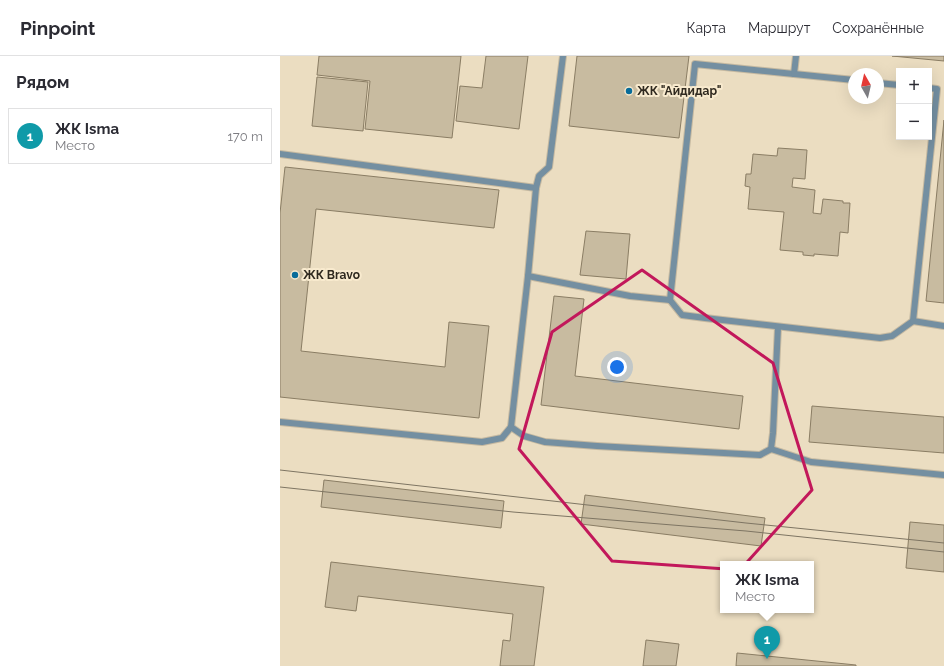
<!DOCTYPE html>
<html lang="ru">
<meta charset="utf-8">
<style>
body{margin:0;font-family:Raleway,sans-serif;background:#f7f7f7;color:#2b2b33}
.controls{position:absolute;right:12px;top:12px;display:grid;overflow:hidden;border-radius:0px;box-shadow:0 4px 16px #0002}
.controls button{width:36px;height:36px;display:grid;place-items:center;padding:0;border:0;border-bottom:1px solid #e1e1e2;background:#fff;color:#2b2b33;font:20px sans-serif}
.compass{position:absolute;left:568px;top:12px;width:36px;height:36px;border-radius:50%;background:#fff;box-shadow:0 4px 16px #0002;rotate:352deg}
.you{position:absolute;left:337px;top:311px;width:14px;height:14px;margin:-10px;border:3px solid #fff;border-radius:50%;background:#1a73e8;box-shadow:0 0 0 6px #1a73e833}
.badge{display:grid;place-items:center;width:26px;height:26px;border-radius:50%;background:#7c3aed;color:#fff;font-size:13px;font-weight:700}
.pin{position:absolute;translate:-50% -33px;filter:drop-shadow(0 1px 2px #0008)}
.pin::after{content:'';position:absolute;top:21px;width:14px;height:12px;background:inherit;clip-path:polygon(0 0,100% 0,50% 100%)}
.popup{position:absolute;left:440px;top:505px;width:94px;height:52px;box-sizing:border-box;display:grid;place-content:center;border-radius:0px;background:#fff;filter:drop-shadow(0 1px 3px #0005);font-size:13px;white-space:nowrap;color:#7c7c81}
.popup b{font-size:15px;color:#2b2b33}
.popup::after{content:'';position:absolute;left:50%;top:100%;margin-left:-8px;border:8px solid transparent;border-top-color:#fff}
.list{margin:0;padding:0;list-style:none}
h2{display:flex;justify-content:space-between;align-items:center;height:52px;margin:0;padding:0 16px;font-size:17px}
h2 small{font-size:13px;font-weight:400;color:#7c7c81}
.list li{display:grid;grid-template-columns:26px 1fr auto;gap:12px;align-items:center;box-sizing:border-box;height:56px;margin:0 8px 8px;padding:0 8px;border:1px solid #e1e1e2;border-radius:0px}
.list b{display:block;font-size:15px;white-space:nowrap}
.list p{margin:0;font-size:13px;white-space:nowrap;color:#7c7c81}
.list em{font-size:13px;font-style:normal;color:#7c7c81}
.map{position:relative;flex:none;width:664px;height:610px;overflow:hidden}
header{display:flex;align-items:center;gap:24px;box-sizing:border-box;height:56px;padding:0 20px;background:#fff;border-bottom:1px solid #e1e1e2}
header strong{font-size:19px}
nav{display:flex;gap:22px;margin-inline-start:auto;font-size:14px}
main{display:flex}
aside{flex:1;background:#fff}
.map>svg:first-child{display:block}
.building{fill:#c8bba0;stroke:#8a7d64}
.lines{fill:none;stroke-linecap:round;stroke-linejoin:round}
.service-casing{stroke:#c5b9a1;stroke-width:8}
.service{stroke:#748fa1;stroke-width:6}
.tram{stroke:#7e7563;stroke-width:1}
.marked{fill:none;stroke:#c2185b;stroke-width:3;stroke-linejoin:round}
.poi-dot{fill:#086c9a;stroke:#f8eace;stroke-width:1.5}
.labels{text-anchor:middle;stroke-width:4;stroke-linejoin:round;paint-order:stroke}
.poi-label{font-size:12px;font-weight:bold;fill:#2f291f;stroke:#f8eace;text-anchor:start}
</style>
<header>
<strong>Pinpoint</strong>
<nav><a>Карта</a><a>Маршрут</a><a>Сохранённые</a></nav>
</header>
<main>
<aside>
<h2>Рядом<small></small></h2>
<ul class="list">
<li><span class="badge" style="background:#0f9aa8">1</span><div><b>ЖК Isma</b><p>Место</p></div><em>170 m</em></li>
</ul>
</aside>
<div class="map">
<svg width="664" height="610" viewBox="0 0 664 610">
<rect width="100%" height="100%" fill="#ebddc1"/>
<g class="building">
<polygon points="39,0 181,0 172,82 85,73 90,25 37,19"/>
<polygon points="206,0 248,0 239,73 176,65 180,30 202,32"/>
<polygon points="297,0 409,0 399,82 289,70"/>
<polygon points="612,0 664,0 664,5"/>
<polygon points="37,21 88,26 83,75 32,70"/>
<polygon points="664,64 664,247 646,245"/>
<polygon points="498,92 527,94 525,123 513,122 512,131 535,134 533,157 541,158 543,143 563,145 563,147 570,147 568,177 560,176 558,200 534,198 534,200 523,199 523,196 500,194 504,156 468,153 470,131 465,130 466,118 471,118 473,98 497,100"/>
<polygon points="5,111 219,134 214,172 36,153 21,295 165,311 169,266 209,270 199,362 0,341 0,157"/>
<polygon points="306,175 350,178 346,223 300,219"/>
<polygon points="274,240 304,243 295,320 463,340 459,373 261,349"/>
<polygon points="532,350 664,361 664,397 529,386"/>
<polygon points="44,424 224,445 221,472 41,451"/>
<polygon points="305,439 485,462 481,490 301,468"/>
<polygon points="630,466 664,469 664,516 626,512"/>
<polygon points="51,506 264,531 254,610 220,610 223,584 230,585 233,558 78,540 76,555 45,551"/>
<polygon points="366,584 399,588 396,610 363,610"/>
<polygon points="457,597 576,609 576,610 456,610"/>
</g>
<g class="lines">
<g class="service-casing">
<g id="service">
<polyline points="516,0 514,18 415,8 390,244 402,259 425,262 600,282 612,280 633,265 657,33 649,32"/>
<polyline points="514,18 574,24"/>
<polyline points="598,27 619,29"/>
<polyline points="0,98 256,132 259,120 269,111 283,0"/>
<polyline points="248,220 350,240 390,244"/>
<polyline points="633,265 664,270"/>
<polyline points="0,366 202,386 222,382 231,371 248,220 256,132"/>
<polyline points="231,371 244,380 265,386 317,390 480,399 491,393 493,377 498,271"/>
<polyline points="491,393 531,406 664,419"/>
</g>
</g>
<use href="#service" class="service"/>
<g class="tram">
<polyline points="0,414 466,467 664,487"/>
<polyline points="0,431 233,456 466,475 664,496"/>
</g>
</g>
<path class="marked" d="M362,214L493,307L532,434L460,514L332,505L239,393L272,276Z"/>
<g class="poi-dot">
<circle cx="349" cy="35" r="4"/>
<circle cx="15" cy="219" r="4"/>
</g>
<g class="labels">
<g class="poi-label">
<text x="357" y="39">ЖК "Айдидар"</text>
<text x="23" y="223">ЖК Bravo</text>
</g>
</g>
</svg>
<div class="controls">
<button>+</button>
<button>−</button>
</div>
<svg class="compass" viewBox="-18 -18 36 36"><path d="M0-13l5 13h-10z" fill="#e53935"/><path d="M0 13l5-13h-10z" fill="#7c7c81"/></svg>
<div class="you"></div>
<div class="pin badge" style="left:487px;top:603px;background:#0f9aa8">1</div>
<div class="popup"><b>ЖК Isma</b>Место</div>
</div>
</main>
